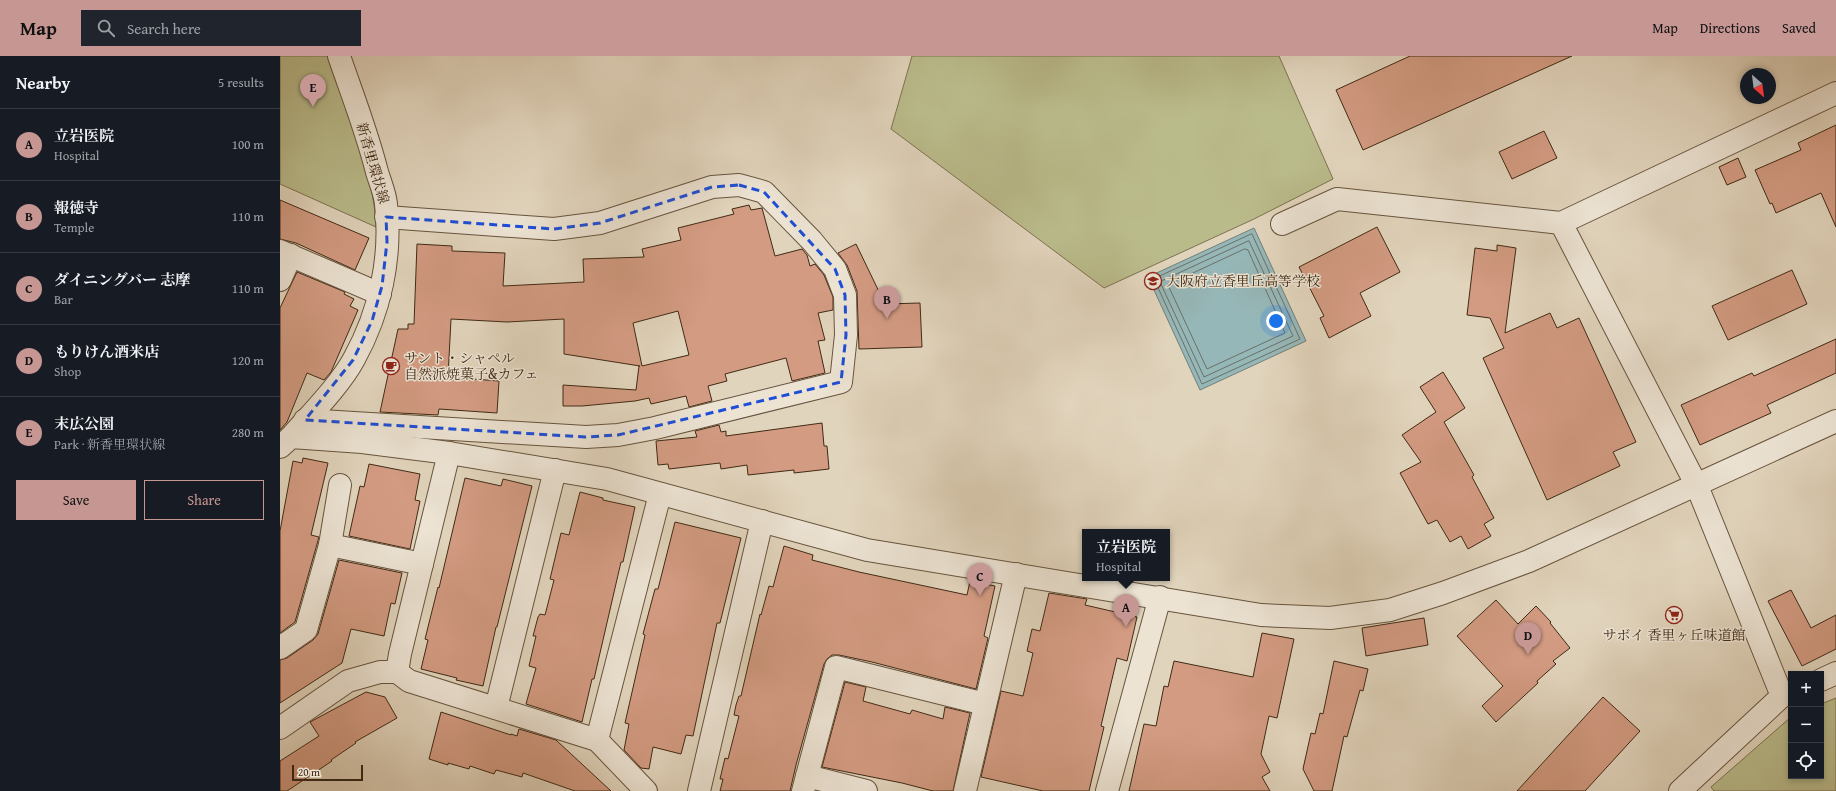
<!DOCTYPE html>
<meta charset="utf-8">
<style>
body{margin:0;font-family:"Gentium Book Plus","Noto Serif JP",serif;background:#20242c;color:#f1f3f6}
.controls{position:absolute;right:12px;bottom:12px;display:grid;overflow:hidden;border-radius:0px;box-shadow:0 2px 6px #0003}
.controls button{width:36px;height:36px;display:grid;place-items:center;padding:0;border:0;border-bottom:1px solid #363941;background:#171b24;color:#f1f3f6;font:20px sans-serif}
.compass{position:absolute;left:1460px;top:12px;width:36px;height:36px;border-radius:50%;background:#171b24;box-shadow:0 2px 6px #0003;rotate:152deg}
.scale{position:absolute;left:12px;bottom:10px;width:71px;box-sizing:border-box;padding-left:4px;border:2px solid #402a14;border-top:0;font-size:11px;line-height:14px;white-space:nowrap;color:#402a14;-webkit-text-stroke:3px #ece3d3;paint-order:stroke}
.you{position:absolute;left:996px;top:265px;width:14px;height:14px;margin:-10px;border:3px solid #fff;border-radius:50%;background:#1a73e8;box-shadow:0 0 0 6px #1a73e833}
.badge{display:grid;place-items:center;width:26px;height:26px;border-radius:50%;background:#c59692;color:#111;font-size:13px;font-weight:700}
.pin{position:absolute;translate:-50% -33px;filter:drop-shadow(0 1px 2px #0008)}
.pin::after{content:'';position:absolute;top:21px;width:14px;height:12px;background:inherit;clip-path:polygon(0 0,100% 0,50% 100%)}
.popup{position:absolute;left:802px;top:473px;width:88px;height:52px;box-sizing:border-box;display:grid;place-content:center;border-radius:0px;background:#171b24;filter:drop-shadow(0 1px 3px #0005);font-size:13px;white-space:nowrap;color:#9ea1a6}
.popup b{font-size:15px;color:#f1f3f6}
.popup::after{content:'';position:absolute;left:50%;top:100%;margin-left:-8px;border:8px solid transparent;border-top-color:#171b24}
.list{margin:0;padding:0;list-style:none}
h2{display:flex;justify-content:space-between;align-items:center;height:52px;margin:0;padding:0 16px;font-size:17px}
h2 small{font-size:13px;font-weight:400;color:#9ea1a6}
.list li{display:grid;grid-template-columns:26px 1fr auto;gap:12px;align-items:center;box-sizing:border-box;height:72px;padding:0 16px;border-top:1px solid #363941}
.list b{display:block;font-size:15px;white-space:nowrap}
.list p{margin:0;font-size:13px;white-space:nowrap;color:#9ea1a6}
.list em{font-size:13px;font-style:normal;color:#9ea1a6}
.actions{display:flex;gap:8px;padding:12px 16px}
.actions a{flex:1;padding:9px 0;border:1px solid #c59692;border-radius:0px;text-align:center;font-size:14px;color:#c59692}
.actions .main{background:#c59692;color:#111}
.icon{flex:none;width:22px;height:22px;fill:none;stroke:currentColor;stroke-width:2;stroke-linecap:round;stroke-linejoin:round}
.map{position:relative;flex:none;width:1556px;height:735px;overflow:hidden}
header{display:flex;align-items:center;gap:24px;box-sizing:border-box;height:56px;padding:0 20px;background:#c59692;color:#111}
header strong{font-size:19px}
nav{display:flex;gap:22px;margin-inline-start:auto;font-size:14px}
.search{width:280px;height:36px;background:#20242c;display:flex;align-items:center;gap:10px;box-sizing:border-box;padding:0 14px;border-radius:0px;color:#9ea1a6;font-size:15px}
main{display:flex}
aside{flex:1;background:#171b24}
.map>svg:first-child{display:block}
.green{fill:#babb8b;stroke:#7d7250}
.water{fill:#96b7b8;stroke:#747f76}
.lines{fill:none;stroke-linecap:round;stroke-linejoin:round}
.shore{stroke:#6b7066;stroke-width:1}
.building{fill:#d39b82;stroke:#402a14;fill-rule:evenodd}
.minor-casing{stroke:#68543e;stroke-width:24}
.tertiary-casing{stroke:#68543e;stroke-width:24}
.minor{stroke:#ece3d3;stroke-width:22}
.tertiary{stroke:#ece3d3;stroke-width:22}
.marked{fill:none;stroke:#1d4ed8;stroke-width:3;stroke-dasharray:8 5;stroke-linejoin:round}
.labels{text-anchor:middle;stroke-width:3;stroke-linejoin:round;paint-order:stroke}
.street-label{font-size:14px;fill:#402a14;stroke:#ece3d3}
.poi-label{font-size:14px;fill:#402a14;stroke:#ece3d3;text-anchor:start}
</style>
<header>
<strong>Map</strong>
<div class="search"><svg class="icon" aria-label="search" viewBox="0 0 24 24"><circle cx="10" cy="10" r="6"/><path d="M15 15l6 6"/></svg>Search here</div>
<nav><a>Map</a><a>Directions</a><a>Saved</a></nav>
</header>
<main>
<aside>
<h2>Nearby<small>5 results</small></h2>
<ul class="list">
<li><span class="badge">A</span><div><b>立岩医院</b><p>Hospital</p></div><em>100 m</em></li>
<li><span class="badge">B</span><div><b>報徳寺</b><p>Temple</p></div><em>110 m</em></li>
<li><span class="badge">C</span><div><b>ダイニングバー 志摩</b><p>Bar</p></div><em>110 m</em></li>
<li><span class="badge">D</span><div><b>もりけん酒米店</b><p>Shop</p></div><em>120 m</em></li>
<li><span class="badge">E</span><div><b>末広公園</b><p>Park · 新香里環状線</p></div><em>280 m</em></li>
</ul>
<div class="actions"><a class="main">Save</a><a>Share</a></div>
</aside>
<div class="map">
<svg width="1556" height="735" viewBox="0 0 1556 735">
<rect width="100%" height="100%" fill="#e1d4bc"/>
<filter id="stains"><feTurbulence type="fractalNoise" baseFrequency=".005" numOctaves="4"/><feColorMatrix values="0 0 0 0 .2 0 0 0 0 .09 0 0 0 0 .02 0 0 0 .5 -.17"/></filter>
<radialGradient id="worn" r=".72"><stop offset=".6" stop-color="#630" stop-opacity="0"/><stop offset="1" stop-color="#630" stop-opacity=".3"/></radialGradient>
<g class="green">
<path d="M0,0H48C66,53 94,115 96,171L0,128Z"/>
<polygon points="632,0 999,0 1053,123 974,163 824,232 611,73"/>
<polygon points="1556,642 1556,735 1434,735 1431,731 1511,661 1511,720 1541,720 1541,648"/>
</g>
<polygon class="water" points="974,172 1026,285 920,334 868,221"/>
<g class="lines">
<g class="shore">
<polygon points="972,178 1020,283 922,328 874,223"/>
<polygon points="969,185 1013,280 924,321 880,226"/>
<polygon points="965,193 968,194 1005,277 927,313 888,229"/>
</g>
</g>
<g class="building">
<polygon points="1130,0 1292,0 1083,94 1056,34"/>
<polygon points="1556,69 1556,171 1541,137 1496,157 1492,147 1490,148 1475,114 1521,94 1518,87"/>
<polygon points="1264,75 1277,102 1232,123 1219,96"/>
<polygon points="1458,102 1466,121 1447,129 1439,111"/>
<polygon points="0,144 89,182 75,214 16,187 0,183"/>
<path d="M469,149L471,154L482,152L495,200L522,193L527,199L530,210L535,208L544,219L553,241V254L538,257L545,284L538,285L545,317L512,325L506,302L445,318L447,325L428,330L432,345L409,351L406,340L371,348L369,342L355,345L302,350H283V329L356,334L359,310H360L284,298V263L227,266L171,263L168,321L219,325L217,357L159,353L158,359L100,356L118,273H128V268H134L137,188L172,190V195L225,197L223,230L304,226L303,203L364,201L362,193L401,184L398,172L454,158L452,153ZM398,255L409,299L362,310L353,267Z"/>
<polygon points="1097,171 1120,216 1080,237 1091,260 1049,282 1040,262 1044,260 1019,211"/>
<polygon points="576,188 605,248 640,247 642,291 579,293 577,235 567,209 558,197"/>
<polygon points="1217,189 1236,192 1225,277 1270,257 1277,272 1299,262 1356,386 1333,396 1340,410 1267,444 1203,302 1224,292 1210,262 1187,259 1195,192 1217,195"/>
<polygon points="1512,214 1527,248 1448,284 1432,250"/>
<polygon points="17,216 65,236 64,238 74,243 70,250 78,254 51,316 44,324 27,317 7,366 0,374 0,252"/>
<polygon points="1556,283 1556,317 1487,349 1491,357 1420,389 1401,349 1472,317 1474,320"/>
<polygon points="1163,316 1185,352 1164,366 1194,419 1192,421 1214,462 1204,468 1211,480 1188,493 1181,480 1170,486 1157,464 1148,468 1120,417 1141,406 1122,379 1156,356 1140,331"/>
<polygon points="542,367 544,390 547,390 549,413 514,417 514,414 468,419 467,409 441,413 440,407 389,413 388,408 378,409 376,385 417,381 415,375 439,369 441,376 446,375 446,380"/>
<polygon points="23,402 48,407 31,479 39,481 15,566 0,577 0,475 13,405 22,407"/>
<polygon points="89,408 140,418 135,444 140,445 130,493 69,480 80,430 84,431"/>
<polygon points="185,422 221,430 223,423 252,430 217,571 216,571 203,630 176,624 177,622 141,613 148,584 145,583 158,531 159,532"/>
<polygon points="300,436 323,442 323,444 355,451 343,506 341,506 314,623 312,623 302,666 246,648 256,612 249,610 256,580 253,580 258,561 260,558 265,559 274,524 270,523 281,477 289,479"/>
<polygon points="395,466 461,482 440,567 437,567 413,680 406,679 401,698 373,691 369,713 361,712 344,694 349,668 345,667 365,579 363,578 375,533 378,533"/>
<polygon points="504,490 533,499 532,504 579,516 687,539 690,525 715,530 704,580 708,582 696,633 592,606 559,599 552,599 547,603 544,608 516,709 510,735 440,735 443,723 440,723 445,702 448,703 459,660 454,659 456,649 459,640 461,640 480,558 481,559 489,530 493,531"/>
<polygon points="59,504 122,517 115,548 111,547 104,580 71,573 62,607 0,647 0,604 7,602 33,584 38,578"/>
<polygon points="1511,534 1531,572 1556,559 1556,593 1522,610 1488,545"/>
<polygon points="769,537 807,543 805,549 857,561 847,605 837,602 821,670 824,671 809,735 763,735 701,721 721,635 743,640 753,597 747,595 752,573 760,575"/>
<polygon points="1216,544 1238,568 1256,550 1271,566 1270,567 1290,592 1273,605 1276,608 1257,625 1258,627 1216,666 1202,650 1223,630 1177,580"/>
<polygon points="1144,562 1148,589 1086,600 1082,572"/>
<polygon points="982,577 1014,583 997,662 989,660 981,698 990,716 982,721 990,735 849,735 864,668 876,670 884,630 888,631 894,605 973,621"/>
<polygon points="1054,605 1088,613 1083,635 1080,634 1067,681 1064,680 1052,735 1034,735 1023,713 1031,677 1035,678 1040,657 1043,658"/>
<polygon points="565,626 586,631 583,645 630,658 632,654 663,663 665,651 690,657 673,735 653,735 622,727 542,711"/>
<polygon points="86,636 105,641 117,662 75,686 76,687 51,704 52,705 7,735 0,735 0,705 39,680 30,666"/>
<polygon points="1323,641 1360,675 1305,735 1237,735"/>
<polygon points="161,656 231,679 231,678 237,680 239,673 276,684 331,735 295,735 243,717 242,721 216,714 214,718 190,710 189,713 168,707 168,709 149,703"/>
</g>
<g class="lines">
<g class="minor-casing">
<g id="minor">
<polyline points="1281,167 1417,430 1502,640"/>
<polyline points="1002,168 1057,143 1281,167 1556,37"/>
<polyline points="0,195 100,238"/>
<polyline points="0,224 11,199"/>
<polyline points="25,364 306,381 338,379 375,372 561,326 566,279 565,239 555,213 532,185 484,136 459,129 432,131 320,167 274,173 106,161"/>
<polyline points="169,397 120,598 117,616 129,625 317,684 366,735"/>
<polyline points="50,489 142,508"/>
<polyline points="0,592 26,574 50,489 60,429"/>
<polyline points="1541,624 1556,617"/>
<polyline points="216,652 275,414"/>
<polyline points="0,672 68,625 100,616 117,616"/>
<polyline points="317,684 380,438"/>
<polyline points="527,720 586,735"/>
<polyline points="419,735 482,465"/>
<polyline points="523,735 556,611 705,648"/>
<polyline points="685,735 736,518"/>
<polyline points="827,735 880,541"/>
<polyline points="1400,735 1502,640 1511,637"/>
</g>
</g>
<g class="tertiary-casing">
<g id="tertiary">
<path d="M11,381C31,358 60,329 74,303C100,256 112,202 106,148C105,137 100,126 97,116C87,76 72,38 59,0"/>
<polyline points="0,391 11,381 82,386 169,397 327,423 587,494 981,559 1050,562 1110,554 1163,537 1249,505 1556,365"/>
</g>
</g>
<use href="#minor" class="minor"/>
<use href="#tertiary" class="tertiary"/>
</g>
<path class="marked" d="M459,129L484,136L555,213L565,239L566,279L561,326L338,379L306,381L25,364L73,304L92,265L102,230L107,186L106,161L274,173L320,167L432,131Z"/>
<defs>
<g id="school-ring" transform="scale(0.9)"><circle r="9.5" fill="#ece3d3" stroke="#8f2418" stroke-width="1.5"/><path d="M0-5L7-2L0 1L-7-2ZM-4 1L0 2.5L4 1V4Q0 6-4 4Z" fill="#8f2418"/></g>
<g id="cafe-ring" transform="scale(0.9)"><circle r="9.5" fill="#ece3d3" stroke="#8f2418" stroke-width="1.5"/><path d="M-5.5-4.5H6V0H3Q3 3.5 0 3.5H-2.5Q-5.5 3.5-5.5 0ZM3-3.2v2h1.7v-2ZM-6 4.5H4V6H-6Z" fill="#8f2418"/></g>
<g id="supermarket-ring" transform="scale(0.9)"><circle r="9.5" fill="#ece3d3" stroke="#8f2418" stroke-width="1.5"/><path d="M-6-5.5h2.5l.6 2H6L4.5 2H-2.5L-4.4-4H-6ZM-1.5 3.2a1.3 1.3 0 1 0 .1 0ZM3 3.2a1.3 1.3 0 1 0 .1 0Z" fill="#8f2418"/></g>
</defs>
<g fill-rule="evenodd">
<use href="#school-ring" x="873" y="225"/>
<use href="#cafe-ring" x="111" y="310"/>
<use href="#supermarket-ring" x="1394" y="559"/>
</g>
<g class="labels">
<g class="street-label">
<text transform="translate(93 107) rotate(74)" y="5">新香里環状線</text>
</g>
<g class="poi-label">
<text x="886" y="230">大阪府立香里丘高等学校</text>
<text x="124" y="307">サント・シャペル<tspan x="124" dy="16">自然派焼菓子&amp;カフェ</tspan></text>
<text x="1394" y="584" text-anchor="middle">サボイ 香里ヶ丘味道館</text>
</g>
</g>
<rect width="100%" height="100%" filter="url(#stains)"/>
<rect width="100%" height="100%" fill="url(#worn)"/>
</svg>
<div class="controls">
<button>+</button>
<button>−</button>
<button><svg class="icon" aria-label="locate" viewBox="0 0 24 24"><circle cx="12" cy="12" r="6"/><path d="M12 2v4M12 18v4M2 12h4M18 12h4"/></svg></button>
</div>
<svg class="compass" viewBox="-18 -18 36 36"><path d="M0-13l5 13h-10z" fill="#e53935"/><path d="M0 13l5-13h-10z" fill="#9ea1a6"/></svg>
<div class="scale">20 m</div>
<div class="you"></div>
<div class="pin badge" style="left:846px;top:571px">A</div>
<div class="popup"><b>立岩医院</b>Hospital</div>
<div class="pin badge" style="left:607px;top:263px">B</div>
<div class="pin badge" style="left:700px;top:540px">C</div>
<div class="pin badge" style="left:1248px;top:599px">D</div>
<div class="pin badge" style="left:33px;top:51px">E</div>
</div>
</main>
